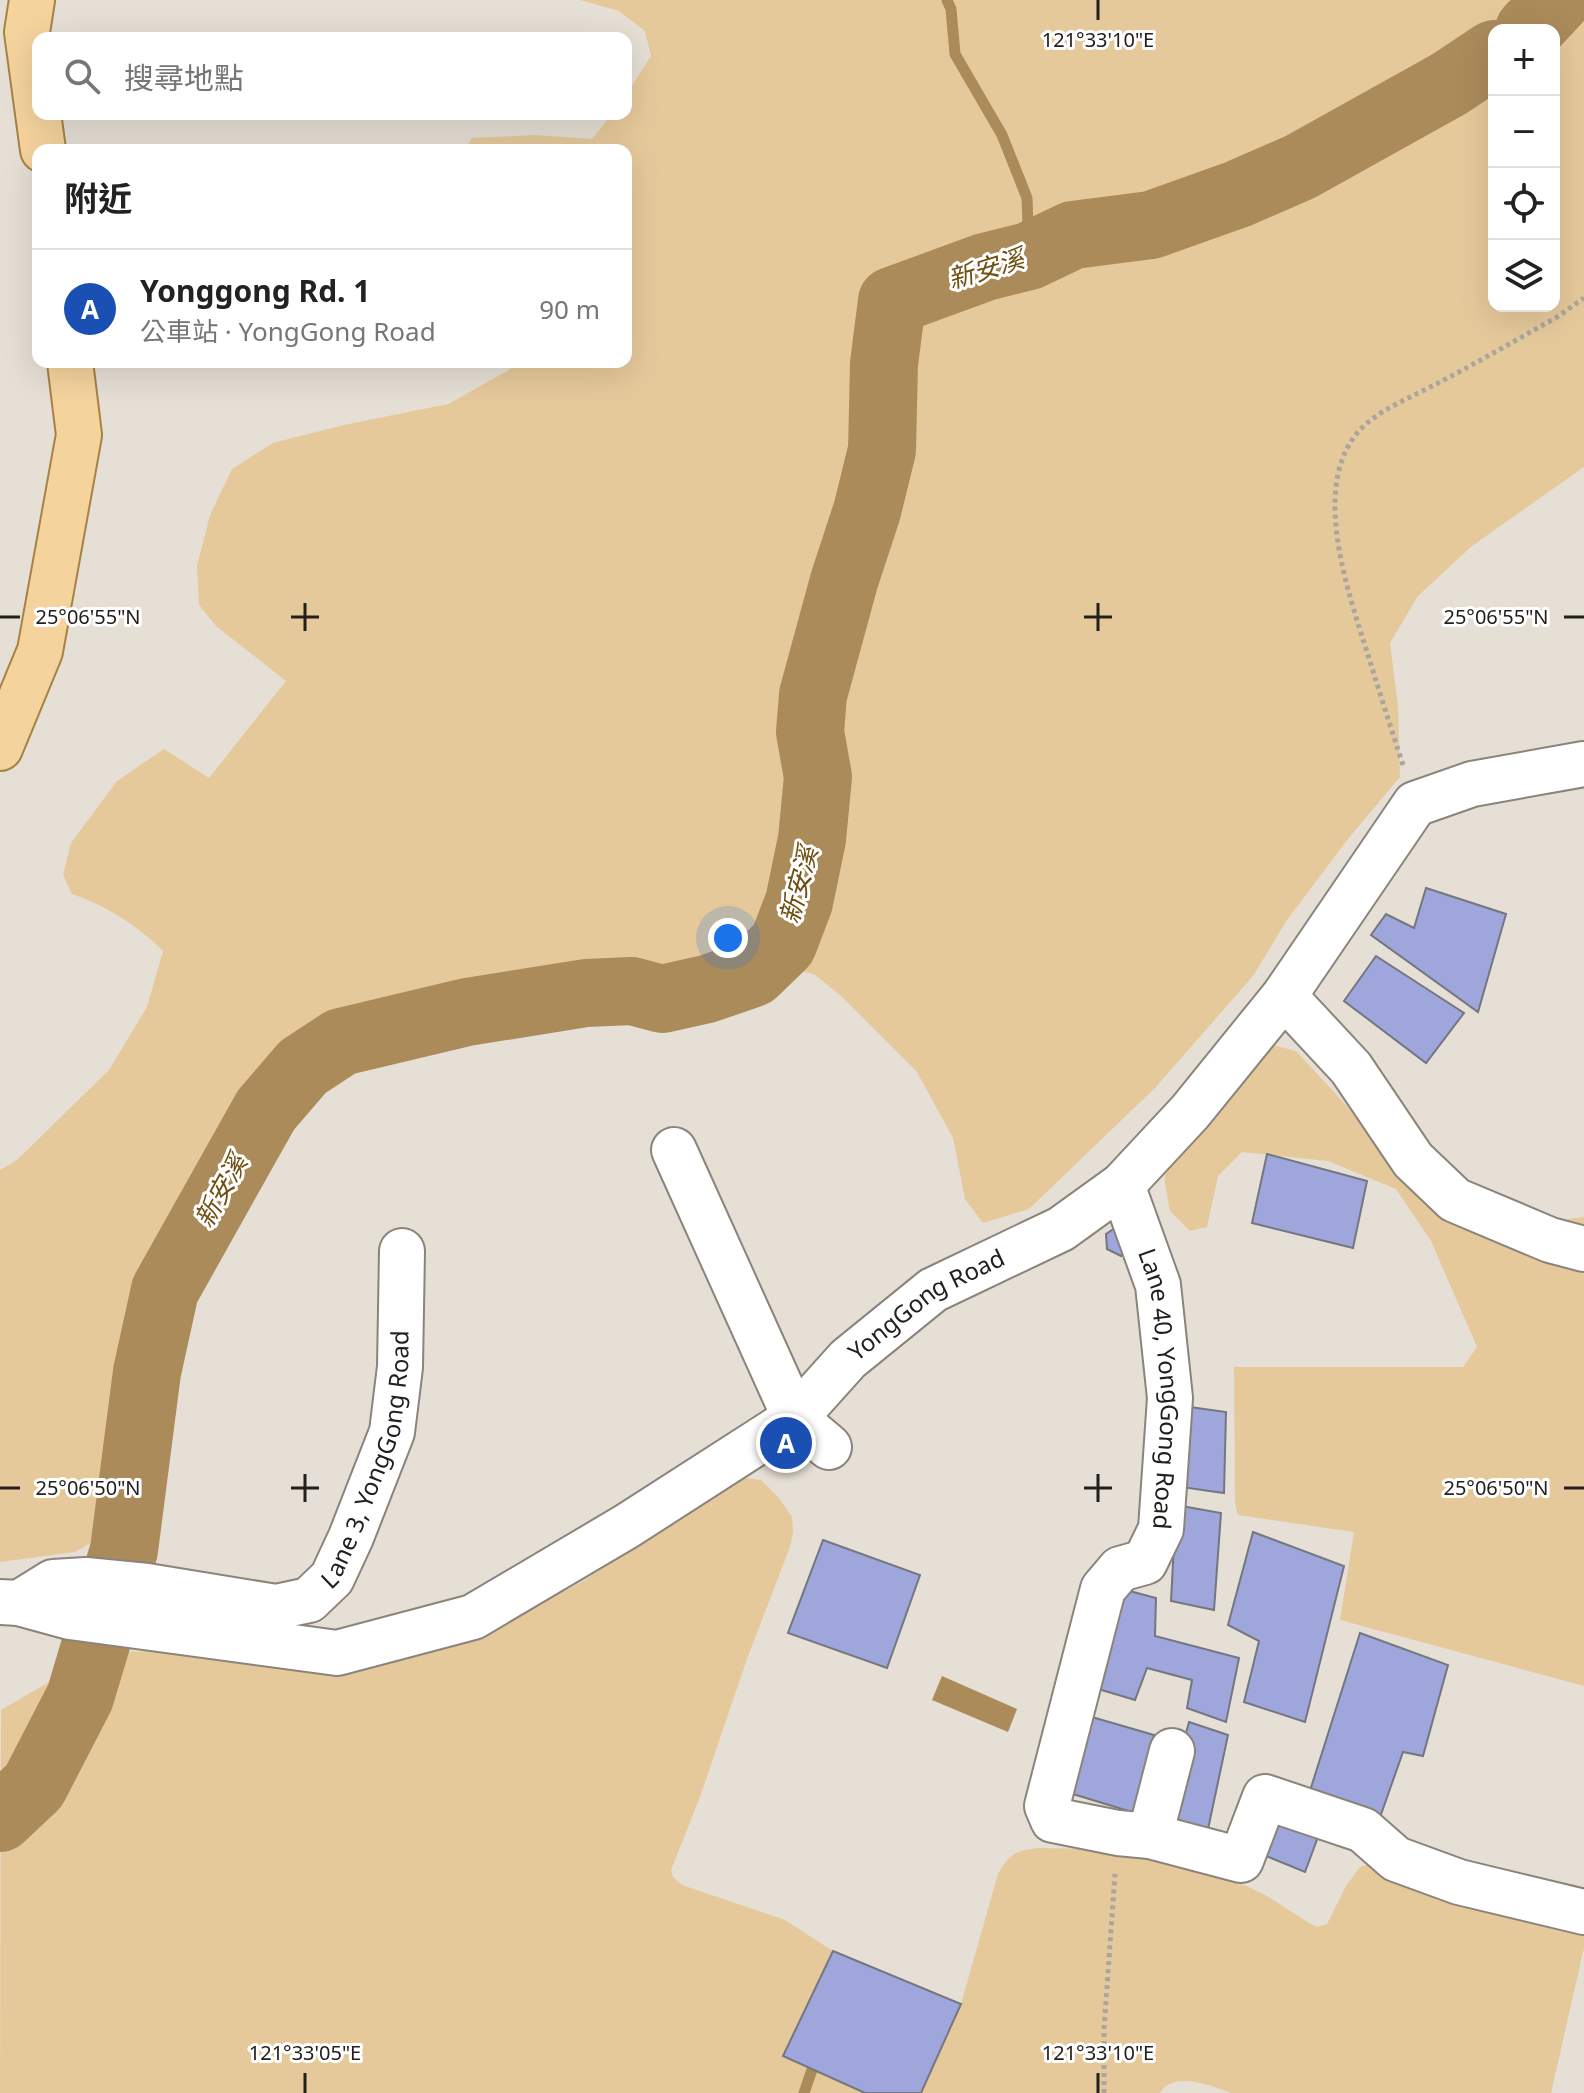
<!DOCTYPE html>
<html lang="zh-TW">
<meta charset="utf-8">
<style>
body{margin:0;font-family:"Noto Sans","Noto Sans TC",sans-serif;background:#f6f6f6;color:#222}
.controls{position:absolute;right:24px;top:24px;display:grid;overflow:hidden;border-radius:16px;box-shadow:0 8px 32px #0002}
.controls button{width:72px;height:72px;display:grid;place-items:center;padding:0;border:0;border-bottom:2px solid #e0e0e0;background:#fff;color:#222;font:40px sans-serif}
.you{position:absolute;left:728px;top:938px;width:28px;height:28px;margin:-20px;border:6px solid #fff;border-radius:50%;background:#1a73e8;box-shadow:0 0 0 12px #1a73e833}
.badge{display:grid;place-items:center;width:52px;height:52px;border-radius:50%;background:#4644ba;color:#fff;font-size:26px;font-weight:700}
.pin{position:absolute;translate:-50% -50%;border:4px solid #fff;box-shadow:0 2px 8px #0006}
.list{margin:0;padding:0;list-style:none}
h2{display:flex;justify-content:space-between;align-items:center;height:104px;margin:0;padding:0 32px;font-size:34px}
h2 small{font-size:26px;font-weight:400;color:#767676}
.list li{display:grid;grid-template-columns:52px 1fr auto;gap:24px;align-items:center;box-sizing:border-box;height:120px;padding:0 32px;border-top:2px solid #e0e0e0}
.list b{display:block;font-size:30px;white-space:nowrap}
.list p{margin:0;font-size:26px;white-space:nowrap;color:#767676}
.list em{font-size:26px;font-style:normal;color:#767676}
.icon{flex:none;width:44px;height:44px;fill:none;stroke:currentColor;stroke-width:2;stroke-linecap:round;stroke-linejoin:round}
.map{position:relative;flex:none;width:1584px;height:2093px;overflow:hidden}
.search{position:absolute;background:#fff;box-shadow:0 8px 32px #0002;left:32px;top:32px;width:600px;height:88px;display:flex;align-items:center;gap:20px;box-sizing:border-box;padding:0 28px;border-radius:16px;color:#767676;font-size:30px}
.panel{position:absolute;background:#fff;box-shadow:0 8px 32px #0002;left:32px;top:144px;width:600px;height:224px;border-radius:16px}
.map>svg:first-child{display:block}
.green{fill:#e6c99b;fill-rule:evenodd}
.water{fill:#ab8b5a}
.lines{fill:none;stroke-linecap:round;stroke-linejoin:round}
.stream{stroke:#ab8b5a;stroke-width:11}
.river{stroke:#ab8b5a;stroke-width:68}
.building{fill:#9ea6db;stroke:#747680;stroke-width:2}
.minor-casing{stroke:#8a847b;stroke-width:48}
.major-casing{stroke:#a68245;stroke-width:48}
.path{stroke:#aaa59d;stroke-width:5;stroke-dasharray:4 4;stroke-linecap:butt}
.minor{stroke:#fff;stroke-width:44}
.major{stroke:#f4d39d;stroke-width:44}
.ticks{fill:none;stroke:#22201c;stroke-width:3}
.labels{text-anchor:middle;stroke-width:6;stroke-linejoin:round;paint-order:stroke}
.street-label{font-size:24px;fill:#22201c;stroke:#fff}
.water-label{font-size:26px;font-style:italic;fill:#704f12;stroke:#fff}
.ticks-label{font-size:20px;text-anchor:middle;fill:#22201c;stroke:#fff;stroke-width:6;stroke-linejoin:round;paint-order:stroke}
</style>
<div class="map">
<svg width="1584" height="2093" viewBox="0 0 1584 2093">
<rect width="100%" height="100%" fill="#e5dfd5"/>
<g class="green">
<path d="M580,0H1584V467L1472,546L1418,596L1390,643L1398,707L1400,777L1348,839L1287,920L1253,976L1155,1088L1029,1209L983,1223L965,1199L953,1138L917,1072L841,996L814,974L728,956L668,974H584L460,998L350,1024L290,1050L240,1122L170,1245L135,1319L130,1407L110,1520L100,1538L75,1552L0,1562V1170L17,1160L109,1070L147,1007L163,951C137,925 107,906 72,894L63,875L71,843L117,781L164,749L209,778L286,681L216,626L199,605L197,566L210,515L232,469L273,443L344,425L448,404L509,370L517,362H626V150H465L472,138L536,135L592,139L612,114H626V95L651,56L645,31L619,11ZM1554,30V306H1494V30Z"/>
<polygon points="1273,1045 1296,1051 1345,1104 1366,1130 1377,1135 1513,1237 1568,1219 1584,1217 1584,1686 1340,1620 1354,1532 1238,1515 1235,1503 1234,1367 1463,1367 1477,1347 1431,1241 1396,1189 1328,1161 1242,1152 1218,1176 1207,1227 1190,1231 1170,1211 1165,1184 1165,1157"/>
<polygon points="738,1477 761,1480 779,1498 792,1517 793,1532 790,1547 748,1656 700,1797 671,1870 673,1877 682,1885 785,1920 833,1951 783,2056 865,2093 0,2093 1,1710 56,1678 111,1652 438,1647 514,1618 578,1584 641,1544 718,1484"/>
<path d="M1038,1848C1115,1848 1196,1859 1265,1895C1283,1905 1299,1918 1317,1927L1327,1924L1346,1886L1360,1867L1373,1863L1584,1929V1948L1551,2093H1231C1211,2086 1174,2070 1160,2093H921L961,2004L998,1874C1010,1853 1016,1851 1038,1848Z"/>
</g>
<polygon class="water" points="942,1676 1017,1709 1008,1732 932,1700"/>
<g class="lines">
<g class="stream">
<polyline points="947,0 951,9 955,54 1002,135 1027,198 1029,256"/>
<polyline points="804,2093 815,2061"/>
</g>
<g class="river">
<polyline points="1529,30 1557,0"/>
<polyline points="0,1818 34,1786 80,1697 124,1550 147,1372 165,1290 266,1110 303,1067 341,1042 467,1012 586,993 632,991 662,999 707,989 753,973 783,944 799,902 812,839 818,777 810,732 813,695 844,581 867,511 882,450 884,364 892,301 985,267 1029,256 1073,235 1151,225 1238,194 1300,167 1449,84 1494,54"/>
</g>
</g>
<g class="building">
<polygon points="1426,888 1506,914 1478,1012 1371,935 1386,914 1414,928"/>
<polygon points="1376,956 1464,1013 1426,1063 1344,1001"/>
<polygon points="1267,1154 1367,1181 1353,1248 1252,1223"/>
<polygon points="1118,1226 1134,1247 1121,1256 1107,1249 1106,1234"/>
<polygon points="1183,1406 1226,1412 1224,1493 1181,1487"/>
<polygon points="1176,1505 1221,1513 1214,1610 1171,1601"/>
<polygon points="1253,1532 1344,1566 1305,1722 1244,1702 1259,1641 1228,1625"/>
<polygon points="823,1540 920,1575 887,1668 788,1633"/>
<polygon points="1122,1589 1156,1598 1155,1636 1239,1658 1226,1722 1187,1708 1192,1680 1147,1668 1135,1700 1095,1688"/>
<polygon points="1360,1633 1448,1665 1423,1756 1403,1752 1378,1823 1308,1797"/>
<polygon points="1085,1715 1154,1735 1135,1813 1063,1791"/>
<polygon points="1189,1722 1228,1735 1204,1848 1158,1834"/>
<polygon points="1276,1809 1322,1826 1305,1872 1261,1854"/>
<polygon points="833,1951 961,2004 921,2093 865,2093 783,2056"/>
</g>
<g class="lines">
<g class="minor-casing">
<g id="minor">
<polyline points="1284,996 1351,1068 1413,1160 1455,1200 1550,1240 1584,1249"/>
<polyline points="674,1150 795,1418 829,1447"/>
<path id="s1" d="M1122,1185L1158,1285L1170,1398L1161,1529L1145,1562L1120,1569L1103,1589L1047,1806L1053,1820L1118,1833L1150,1836L1241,1860L1265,1797L1363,1830L1396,1859L1459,1882L1584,1912"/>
<path id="s2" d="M0,1602L19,1603L70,1617L337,1653L473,1617L627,1526L795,1418L848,1359L933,1290L1061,1229L1122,1185L1190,1112L1284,996L1415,804L1472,784L1584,764"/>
<path id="s3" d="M19,1603L53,1582L86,1580L147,1586L276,1607L309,1600L332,1578L351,1537L392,1432L400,1367L402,1251"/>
<polyline points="1150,1836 1172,1751"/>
</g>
</g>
<g class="major-casing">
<g id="major">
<polyline points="32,0 27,32 43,150"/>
<polyline points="0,748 40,651 79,435 70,362"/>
</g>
</g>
<g class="path">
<path d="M1403,765C1391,728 1379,691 1368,655C1348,591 1306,477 1366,424C1387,406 1416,395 1440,382C1480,361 1518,339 1557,317L1584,298"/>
<polyline points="1104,2093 1104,2029 1115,1874"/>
</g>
<use href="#minor" class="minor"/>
<use href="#major" class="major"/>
</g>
<path class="ticks" d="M1098,0V20M305,603V631M1098,603V631M0,617H20M291,617H319M1084,617H1112M1564,617H1584M305,1474V1502M1098,1474V1502M0,1488H20M291,1488H319M1084,1488H1112M1564,1488H1584M305,2073V2093M1098,2073V2093"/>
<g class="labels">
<g class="street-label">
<text dy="8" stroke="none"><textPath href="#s2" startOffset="1036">YongGong Road</textPath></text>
<text dy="8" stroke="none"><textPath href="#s1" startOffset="210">Lane 40, YongGong Road</textPath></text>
<text dy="8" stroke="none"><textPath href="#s3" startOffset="456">Lane 3, YongGong Road</textPath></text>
</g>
<g class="water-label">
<text transform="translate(986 269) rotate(-17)" y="9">新安溪</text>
<text transform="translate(799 885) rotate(-75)" y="9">新安溪</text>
<text transform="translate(221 1191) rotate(-61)" y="9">新安溪</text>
</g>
</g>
<g class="ticks-label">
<text x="1098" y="47">121°33'10"E</text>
<text x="88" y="624">25°06'55"N</text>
<text x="1496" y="624">25°06'55"N</text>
<text x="88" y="1495">25°06'50"N</text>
<text x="1496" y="1495">25°06'50"N</text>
<text x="305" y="2060">121°33'05"E</text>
<text x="1098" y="2060">121°33'10"E</text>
</g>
</svg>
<div class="controls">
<button>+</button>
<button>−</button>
<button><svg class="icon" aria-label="locate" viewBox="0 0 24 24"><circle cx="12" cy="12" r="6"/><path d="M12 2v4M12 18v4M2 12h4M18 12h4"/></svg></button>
<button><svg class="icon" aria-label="layers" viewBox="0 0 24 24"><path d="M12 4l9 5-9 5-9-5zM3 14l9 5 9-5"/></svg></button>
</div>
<div class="you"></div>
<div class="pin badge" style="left:786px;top:1443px;background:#1a4fb4">A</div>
<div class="search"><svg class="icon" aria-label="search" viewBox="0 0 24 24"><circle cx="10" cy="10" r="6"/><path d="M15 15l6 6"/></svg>搜尋地點</div>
<section class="panel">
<h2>附近<small></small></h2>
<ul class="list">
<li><span class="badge" style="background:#1a4fb4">A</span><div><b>Yonggong Rd. 1</b><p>公車站 · YongGong Road</p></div><em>90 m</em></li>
</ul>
</section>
</div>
